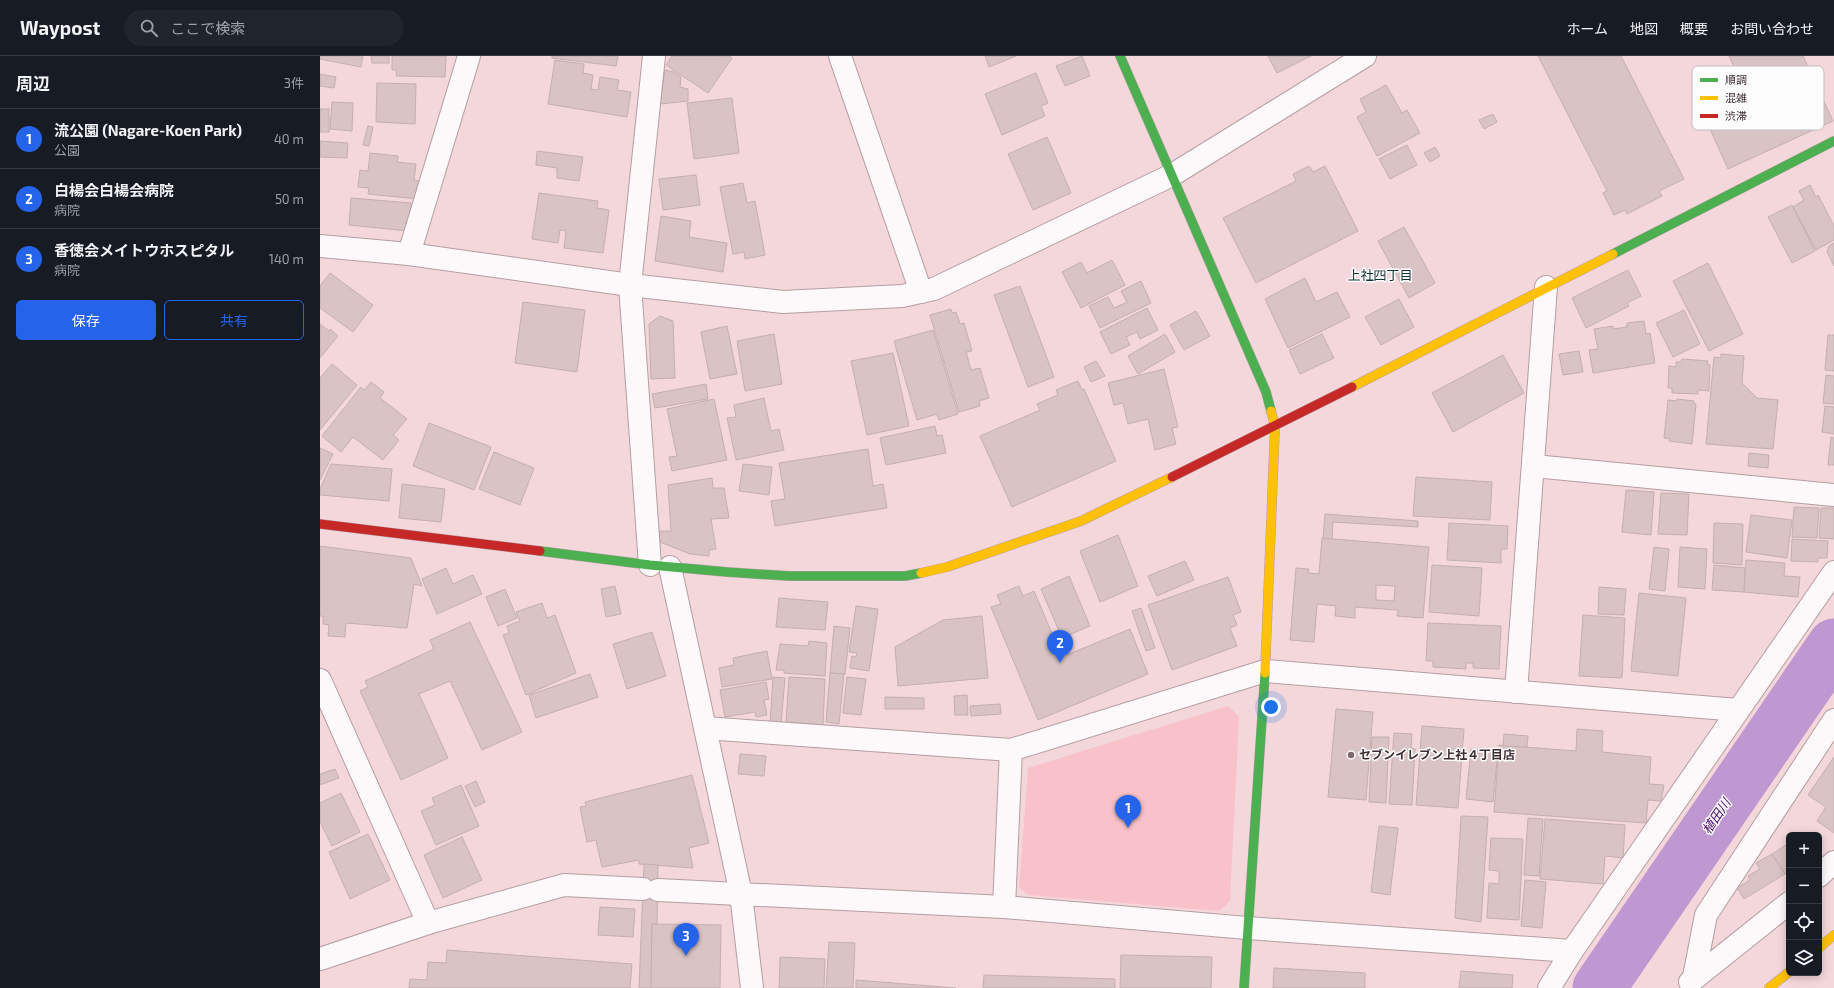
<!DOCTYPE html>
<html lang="ja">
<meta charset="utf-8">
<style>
body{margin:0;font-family:"Exo 2","Noto Sans JP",sans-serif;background:#20242c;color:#f1f3f6}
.controls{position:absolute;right:12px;bottom:12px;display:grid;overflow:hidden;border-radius:6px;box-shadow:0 2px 10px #0003}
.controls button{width:36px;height:36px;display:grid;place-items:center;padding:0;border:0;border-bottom:1px solid #363941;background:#171b24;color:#f1f3f6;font:20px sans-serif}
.you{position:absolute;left:951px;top:651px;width:14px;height:14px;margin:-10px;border:3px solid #fff;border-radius:50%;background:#1a73e8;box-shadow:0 0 0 6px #1a73e833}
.badge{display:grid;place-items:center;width:26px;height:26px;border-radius:50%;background:#2563eb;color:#fff;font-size:13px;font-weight:700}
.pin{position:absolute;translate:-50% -33px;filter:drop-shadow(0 1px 2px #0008)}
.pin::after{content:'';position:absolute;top:21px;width:14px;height:12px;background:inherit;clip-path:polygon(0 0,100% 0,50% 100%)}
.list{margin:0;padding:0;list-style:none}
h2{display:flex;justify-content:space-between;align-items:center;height:52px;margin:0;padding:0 16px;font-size:17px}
h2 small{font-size:13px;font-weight:400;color:#9ea1a6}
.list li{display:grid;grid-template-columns:26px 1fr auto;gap:12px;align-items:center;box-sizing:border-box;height:60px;padding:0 16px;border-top:1px solid #363941}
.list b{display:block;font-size:15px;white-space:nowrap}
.list p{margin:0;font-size:13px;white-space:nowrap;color:#9ea1a6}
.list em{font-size:13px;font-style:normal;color:#9ea1a6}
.actions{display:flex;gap:8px;padding:12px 16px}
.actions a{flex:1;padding:9px 0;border:1px solid #2563eb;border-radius:6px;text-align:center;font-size:14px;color:#2563eb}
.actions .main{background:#2563eb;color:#fff}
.icon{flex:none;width:22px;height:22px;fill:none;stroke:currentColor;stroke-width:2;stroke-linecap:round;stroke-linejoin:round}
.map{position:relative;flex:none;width:1514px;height:932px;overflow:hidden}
header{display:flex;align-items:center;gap:24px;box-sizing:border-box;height:56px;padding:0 20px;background:#171b24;border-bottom:1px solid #363941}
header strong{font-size:19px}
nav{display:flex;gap:22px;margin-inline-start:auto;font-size:14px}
.search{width:280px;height:36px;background:#20242c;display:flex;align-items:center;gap:10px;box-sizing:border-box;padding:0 14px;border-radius:22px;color:#9ea1a6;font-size:15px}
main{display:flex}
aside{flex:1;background:#171b24}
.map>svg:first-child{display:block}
.green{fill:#f9c2ca}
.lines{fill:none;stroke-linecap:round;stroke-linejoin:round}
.river{stroke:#bf98d1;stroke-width:53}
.building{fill:#d9c3c4;stroke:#c4afb0;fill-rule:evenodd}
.street-casing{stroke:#b49ea2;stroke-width:24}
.fast-casing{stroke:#b49ea2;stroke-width:10}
.slow-casing{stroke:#b49ea2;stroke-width:10}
.jam-casing{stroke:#b49ea2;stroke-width:10}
.street{stroke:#fdf9fa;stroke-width:22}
.fast{stroke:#4caf50;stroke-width:9}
.slow{stroke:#ffc107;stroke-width:9}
.jam{stroke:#c62828;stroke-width:9}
.poi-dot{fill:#7f696c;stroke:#fcfcfc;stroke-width:1.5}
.labels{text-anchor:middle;stroke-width:3;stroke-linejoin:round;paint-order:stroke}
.poi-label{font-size:12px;font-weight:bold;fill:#412e31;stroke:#fcfcfc;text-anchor:start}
.neighbourhood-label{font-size:13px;fill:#103230;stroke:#fcfcfc}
.water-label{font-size:13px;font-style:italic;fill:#47036a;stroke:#fcfcfc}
.key{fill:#fcfcfc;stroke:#c4bebf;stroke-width:1}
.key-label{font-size:11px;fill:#412e31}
</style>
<header>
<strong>Waypost</strong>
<div class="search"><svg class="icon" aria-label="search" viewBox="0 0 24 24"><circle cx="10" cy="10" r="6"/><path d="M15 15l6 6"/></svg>ここで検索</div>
<nav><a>ホーム</a><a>地図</a><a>概要</a><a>お問い合わせ</a></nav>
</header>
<main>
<aside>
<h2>周辺<small>3件</small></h2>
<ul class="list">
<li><span class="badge">1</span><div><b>流公園 (Nagare-Koen Park)</b><p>公園</p></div><em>40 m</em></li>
<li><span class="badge">2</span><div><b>白楊会白楊会病院</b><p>病院</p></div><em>50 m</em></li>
<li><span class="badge">3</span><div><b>香徳会メイトウホスピタル</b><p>病院</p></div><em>140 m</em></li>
</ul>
<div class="actions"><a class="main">保存</a><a>共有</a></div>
</aside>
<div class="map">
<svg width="1514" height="932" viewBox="0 0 1514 932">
<rect width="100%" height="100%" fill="#f3d7db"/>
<polygon class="green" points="908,650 919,661 910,845 899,855 708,839 699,831 708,712"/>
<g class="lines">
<polyline class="river" points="1279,932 1514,589"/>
</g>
<g class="building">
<polygon points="0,0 43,0 41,11 0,3"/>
<polygon points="51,0 69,0 69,7 52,7"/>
<polygon points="72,0 126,0 125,21 76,20 77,14 72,14"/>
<polygon points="232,0 298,0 296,10 232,2"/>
<polygon points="352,0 410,0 412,2 388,37 346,9"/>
<polygon points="665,0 696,0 669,11"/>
<polygon points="762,0 770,20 745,30 736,10"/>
<polygon points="948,0 991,0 957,17"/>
<polygon points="1218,0 1301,0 1364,123 1339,135 1342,140 1307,158 1305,154 1294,159 1283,137 1287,135"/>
<polygon points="1409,0 1483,0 1513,65 1408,113 1390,73 1430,56 1425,45 1417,48 1413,40 1425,35"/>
<polygon points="235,4 264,8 263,17 273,19 271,33 278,34 280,21 299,24 297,34 311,36 307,61 228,48"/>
<polygon points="345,14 354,16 361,21 360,31 368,33 368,45 340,48"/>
<polygon points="716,17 728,47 721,50 725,60 682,79 665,38"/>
<polygon points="0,18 16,21 14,32 0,30"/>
<polygon points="57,27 96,28 95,68 56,66"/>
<polygon points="1066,29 1082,57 1087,54 1100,77 1057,100 1037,61 1046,56 1040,43"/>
<polygon points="412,42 419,97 374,103 367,47"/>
<polygon points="12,46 33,47 32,75 10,73"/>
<rect x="0" y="53" width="9" height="23"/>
<polygon points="1173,58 1177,66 1164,73 1159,64"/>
<polygon points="48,70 53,71 49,90 43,89"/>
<polygon points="727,81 751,137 713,154 688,98"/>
<polygon points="0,85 28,87 27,102 0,101"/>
<polygon points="1087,89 1097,109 1070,123 1059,103"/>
<polygon points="1115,91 1120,100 1110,106 1104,97"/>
<polygon points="217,95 263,101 259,125 237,122 237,112 216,109"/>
<polygon points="50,97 78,100 77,106 96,108 94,124 100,125 98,143 48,138 49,132 38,131 40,114 48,115"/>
<polygon points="989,110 993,116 1005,110 1038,175 936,227 903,162 976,125 973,118"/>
<polygon points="376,119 380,149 343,154 339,123"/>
<polygon points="423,127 427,147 435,145 445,199 425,203 424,196 413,198 400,131"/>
<polygon points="1490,129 1496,141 1498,139 1514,170 1514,184 1496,194 1473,151 1484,144 1479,135"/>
<polygon points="219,137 278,145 277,152 289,154 283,197 244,192 246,175 240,174 238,187 212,183"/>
<polygon points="31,142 91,147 88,175 29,169"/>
<polygon points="1472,149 1495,195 1472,207 1448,161"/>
<polygon points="341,160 371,165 369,181 407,187 403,216 335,205"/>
<polygon points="1084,171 1115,227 1089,242 1058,185"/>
<polygon points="1514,187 1514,210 1507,196 1509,190"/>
<polygon points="792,204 805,229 761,252 742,216 761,206 767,217"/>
<polygon points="1388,207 1423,278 1389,295 1353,225"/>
<polygon points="1308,214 1321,240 1307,247 1309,250 1266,272 1252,242"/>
<polygon points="10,217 53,249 33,276 0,252 0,230"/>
<polygon points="985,222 996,246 1017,236 1030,261 968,292 945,243"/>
<polygon points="821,225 831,247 780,272 769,250 788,241 794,252 807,246 801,235"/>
<polygon points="700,230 734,321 708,331 674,239"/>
<polygon points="1079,243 1094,271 1061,289 1045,261"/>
<polygon points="203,246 265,254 257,316 195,307"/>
<polygon points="827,252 838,274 820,283 817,276 806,281 810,289 791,298 780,276"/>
<polygon points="631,253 632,257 636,256 640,268 644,267 652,295 646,296 651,314 660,312 669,342 659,345 660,350 639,356 610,259"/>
<polygon points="1364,254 1380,288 1353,301 1336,267"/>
<polygon points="876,255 890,280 864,294 850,269"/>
<polygon points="340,260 353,265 355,322 331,323 329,268"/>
<polygon points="1324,265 1326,278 1330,277 1335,307 1273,317 1269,294 1278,293 1274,273 1293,270 1293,273 1307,271 1307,267"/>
<polygon points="0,268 9,275 10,273 18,280 0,302"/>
<polygon points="407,270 417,318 390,323 381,276"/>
<polygon points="613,274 638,358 619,364 617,358 597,364 574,285"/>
<polygon points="454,278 462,328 425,335 417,285"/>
<polygon points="845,278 855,296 818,318 808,300"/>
<polygon points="1002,278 1014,302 980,318 969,294"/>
<polygon points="1508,279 1514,279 1514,315 1505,314"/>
<polygon points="1259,295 1263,316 1243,319 1239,298"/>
<polygon points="573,297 589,370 547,379 531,305"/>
<polygon points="1401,298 1424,300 1422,327 1437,342 1458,344 1453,393 1386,388 1394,301 1401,302"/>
<polygon points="1183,299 1204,337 1133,376 1112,337"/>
<polygon points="1362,303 1388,305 1387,308 1390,309 1389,335 1378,334 1378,338 1352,337 1352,332 1348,332 1349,310 1356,311 1356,306 1361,306"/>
<polygon points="776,305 785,320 771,326 764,311"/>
<polygon points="12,308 37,329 0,374 0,322"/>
<polygon points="844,313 858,371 852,372 856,388 835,394 828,363 808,368 803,347 794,349 788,327"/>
<polygon points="1506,319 1514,320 1514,348 1503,347"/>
<polygon points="758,325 762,334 764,333 796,405 692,451 660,380 720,354 717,348 738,339 736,334"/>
<polygon points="51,326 64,336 60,342 87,363 73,379 79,384 63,404 33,381 21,396 2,380 41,331 44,334"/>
<polygon points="386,328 388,343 335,352 332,338"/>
<polygon points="444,342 451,375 459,373 464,394 416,404 407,362 416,361 414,349"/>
<polygon points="394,343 407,404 352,415 349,401 357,400 347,353"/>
<polygon points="1357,343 1374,345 1374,348 1376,348 1372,388 1349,385 1350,383 1344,382 1348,344 1357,345"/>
<polygon points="1505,350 1514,351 1514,378 1502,376"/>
<polygon points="109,367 171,391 154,434 93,410"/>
<polygon points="615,370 617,380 622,379 626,397 566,409 560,382"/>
<polygon points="1511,381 1514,382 1514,409 1508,409"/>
<polygon points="0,392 13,398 0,424"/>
<polygon points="548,393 553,430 563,428 567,452 455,470 451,445 465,443 459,407"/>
<polygon points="174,396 214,412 200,449 159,433"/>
<polygon points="1429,397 1449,399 1448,412 1428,410"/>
<polygon points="11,408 72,413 69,445 0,439 0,433"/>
<polygon points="423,408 452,411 449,439 419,435"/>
<polygon points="1096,421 1172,426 1170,464 1093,460"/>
<polygon points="392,422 393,432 404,432 409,462 391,463 396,493 389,494 389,500 370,498 340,486 339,475 351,475 348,429"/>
<polygon points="82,428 125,433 121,466 79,462"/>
<polygon points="1306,434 1334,436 1331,479 1302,476"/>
<polygon points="1341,437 1369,438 1367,479 1338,478"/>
<polygon points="1474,451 1499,452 1497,482 1472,481"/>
<polygon points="1501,452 1514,452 1514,483 1499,482"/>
<polygon points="1005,458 1098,465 1098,471 1013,466 1012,483 1003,483"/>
<polygon points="1431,459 1472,464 1467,502 1426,496"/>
<polygon points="1129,467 1188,470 1187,493 1181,493 1181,507 1127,504"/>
<polygon points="1394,467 1423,468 1422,509 1393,507"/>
<polygon points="798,479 818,530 780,546 760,495"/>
<path d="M1002,482L1109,491L1103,562L1077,560L1078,554L1035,551V562L1015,560L1016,550L997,548L994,586L970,584L976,512L989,513L988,517L999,518ZM1056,529L1075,530L1074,545L1056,544Z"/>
<polygon points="1472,483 1508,485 1507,502 1498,502 1498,506 1471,505"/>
<polygon points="0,490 91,502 102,530 94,528 87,572 26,567 25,581 8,580 9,569 3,568 3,560 0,560"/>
<polygon points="1334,491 1349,493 1345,535 1329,533"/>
<polygon points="1360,491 1387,493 1385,533 1358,531"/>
<polygon points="1426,504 1465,507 1464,520 1480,521 1478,541 1424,536"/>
<polygon points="865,505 874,524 837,540 828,520"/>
<polygon points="1112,509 1162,512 1159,560 1109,556"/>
<polygon points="1394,509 1425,512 1424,536 1392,534"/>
<polygon points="126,512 133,528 153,519 162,538 117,558 102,523"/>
<polygon points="749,520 770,570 742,582 721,533"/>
<polygon points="908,521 921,556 913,559 917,569 910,572 917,590 852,614 828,549"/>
<polygon points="295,530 301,558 286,561 281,533"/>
<polygon points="699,530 703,540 714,535 742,601 810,573 828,618 718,664 671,551 681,548 677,539"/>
<polygon points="1279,531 1306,533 1304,559 1278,558"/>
<polygon points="185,533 197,562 178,570 166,541"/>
<polygon points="1319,537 1366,542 1358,620 1311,615"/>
<polygon points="459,542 508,546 505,574 456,571"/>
<polygon points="222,547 227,562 235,559 256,617 206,639 183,579 189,577 187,570 200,565 196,556"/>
<polygon points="536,550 558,553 549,615 530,612 532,600 536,601 537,597 529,596"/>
<polygon points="821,552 835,592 826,595 812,555"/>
<polygon points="1263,559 1305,562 1302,622 1259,620"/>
<polygon points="662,560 668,622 578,630 575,591 623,564"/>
<polygon points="150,566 202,676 162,694 130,625 99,638 128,702 81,724 40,635 48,631 45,625 114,593 110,584"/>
<polygon points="1108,567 1181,570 1179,613 1153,612 1153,607 1146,607 1146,613 1113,611 1113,605 1106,605"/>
<polygon points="514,570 530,572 525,618 510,617"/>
<polygon points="332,576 346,620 307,633 293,588"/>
<polygon points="489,585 507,587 505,620 464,617 464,614 456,614 460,588 488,590"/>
<polygon points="447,595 452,623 402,631 399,612 414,609 413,602"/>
<polygon points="510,617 524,618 519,668 506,666"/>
<polygon points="270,618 278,641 216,662 209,639"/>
<polygon points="453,621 465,622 461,668 450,667"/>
<polygon points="469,621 505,623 503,669 466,666"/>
<polygon points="527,621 546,623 541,659 523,657"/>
<polygon points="446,626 449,643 444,644 447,659 436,661 435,656 405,661 400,634"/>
<polygon points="647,639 648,659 635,659 634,640"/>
<polygon points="565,641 604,642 604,653 565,653"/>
<polygon points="680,648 681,658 651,660 650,650"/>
<polygon points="1016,653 1053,656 1046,744 1008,741"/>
<polygon points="1102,670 1144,673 1138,752 1096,749"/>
<polygon points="1257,673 1283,675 1282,696 1331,701 1329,728 1344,729 1341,745 1328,744 1326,767 1174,756 1179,689 1256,695"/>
<polygon points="1074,677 1092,678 1091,692 1095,693 1092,749 1069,748"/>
<polygon points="1184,678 1208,680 1207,691 1183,690"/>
<polygon points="1052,681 1069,681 1066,747 1049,746"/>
<polygon points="1151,693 1178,696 1173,746 1146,743"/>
<polygon points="420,698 446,700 444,720 418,718"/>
<polygon points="1514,701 1514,777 1497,765 1506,751 1488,739"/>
<polygon points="15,713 19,722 0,729 0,718"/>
<polygon points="372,719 389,787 369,792 373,812 319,808 319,804 282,811 276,784 267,786 260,751 266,750 265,746"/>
<polygon points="156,725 165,746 155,751 145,730"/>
<polygon points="141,729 159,770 116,789 101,755 115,749 112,742"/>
<polygon points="21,737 40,776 12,790 0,766 0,747"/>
<polygon points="1141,760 1168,761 1161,866 1135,862"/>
<polygon points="1208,762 1223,763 1219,820 1204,819"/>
<polygon points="1225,763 1305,769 1303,802 1285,800 1283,828 1220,823"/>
<polygon points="1059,770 1078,772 1070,839 1051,836"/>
<polygon points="48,778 70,824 30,843 9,796"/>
<polygon points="142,781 162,824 123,842 104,799"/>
<polygon points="1171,782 1203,783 1199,864 1167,862 1169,827 1179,828 1179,815 1169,814"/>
<polygon points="1469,787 1469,816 1465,818 1452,798"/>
<polygon points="1452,798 1465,818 1424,843 1417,832 1430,824 1428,820 1440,813 1436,807"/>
<polygon points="324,808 338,809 337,868 332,868 331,932 319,932"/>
<polygon points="1205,824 1226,826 1222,872 1201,870"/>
<polygon points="280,851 315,853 313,881 278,879"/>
<polygon points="332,868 401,869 400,932 331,932"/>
<polygon points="509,886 535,887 533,932 506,932"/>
<polygon points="127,894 312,908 310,932 89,932 90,923 107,924 108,906 126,907"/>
<polygon points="801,899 892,901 891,932 800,932"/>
<polygon points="460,901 505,903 504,932 459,932"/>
<polygon points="954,912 1045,917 1045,932 953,932"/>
<polygon points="1141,915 1193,919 1192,932 1139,932"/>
<polygon points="664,919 795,923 795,932 663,932"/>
<polygon points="536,924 636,932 536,932"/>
</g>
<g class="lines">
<g class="street-casing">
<g id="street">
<polyline points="520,0 601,236"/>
<polyline points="0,190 89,198 310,229 463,246 582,240 614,233 852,119 1045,0"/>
<polyline points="89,198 149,0"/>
<polyline points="1214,410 1514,439"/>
<polyline points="330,509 310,229 334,0"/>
<polyline points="350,511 421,838 432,932"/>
<polyline points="0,624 108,867"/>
<polyline points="1196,636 1226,231"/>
<polyline points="385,672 691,694 945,615 1418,654"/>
<polyline points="1499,820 1514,806"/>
<polyline points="338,834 684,851 927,872 1252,895"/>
<polyline points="684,851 691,694"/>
<polyline points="0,903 108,867 244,829 323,833"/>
<polyline points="1374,921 1386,859 1514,664"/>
<polyline points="1370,926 1469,847"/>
<polyline points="1229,932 1252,895 1514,516"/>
</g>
</g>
<g class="fast-casing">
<g id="fast">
<polyline points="800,0 946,336 951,355"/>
<polyline points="1293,198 1514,85"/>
<polyline points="220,495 330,509 407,516 469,520 585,520 601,517"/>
<polyline points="924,932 945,617"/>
</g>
</g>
<g class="slow-casing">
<g id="slow">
<polyline points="1032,331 1293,198"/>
<polyline points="601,517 627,511 761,465 852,421"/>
<polyline points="945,617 955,370 951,355"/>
<polyline points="1499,892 1514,879"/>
<polyline points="1449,932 1469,916"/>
</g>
</g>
<g class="jam-casing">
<g id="jam">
<polyline points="852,421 1032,331"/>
<polyline points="0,468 220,495"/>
</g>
</g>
<use href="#street" class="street"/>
<use href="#fast" class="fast"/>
<use href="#slow" class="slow"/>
<use href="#jam" class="jam"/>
</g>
<circle class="poi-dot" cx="1031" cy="699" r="4"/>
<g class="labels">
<g class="poi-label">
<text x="1039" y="703">セブンイレブン上社４丁目店</text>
</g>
<g class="neighbourhood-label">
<text x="1060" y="224">上社四丁目</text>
</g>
<g class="water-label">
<text transform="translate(1396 760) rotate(-56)" y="5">植田川</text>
</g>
</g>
<rect x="1372" y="10" width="132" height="64" rx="6" class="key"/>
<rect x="1380" y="22" width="18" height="4" fill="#4caf50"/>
<rect x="1380" y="40" width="18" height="4" fill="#ffc107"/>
<rect x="1380" y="58" width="18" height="4" fill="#c62828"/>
<g class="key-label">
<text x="1405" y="28">順調</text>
<text x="1405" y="46">混雑</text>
<text x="1405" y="64">渋滞</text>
</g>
</svg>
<div class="controls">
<button>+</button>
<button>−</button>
<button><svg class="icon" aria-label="locate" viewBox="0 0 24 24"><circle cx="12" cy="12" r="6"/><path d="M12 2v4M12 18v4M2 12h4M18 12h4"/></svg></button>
<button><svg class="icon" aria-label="layers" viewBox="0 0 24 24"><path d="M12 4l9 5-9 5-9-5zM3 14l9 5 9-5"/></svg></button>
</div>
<div class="you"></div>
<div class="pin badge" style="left:808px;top:772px">1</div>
<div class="pin badge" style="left:740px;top:607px">2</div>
<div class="pin badge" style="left:366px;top:900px">3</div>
</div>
</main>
